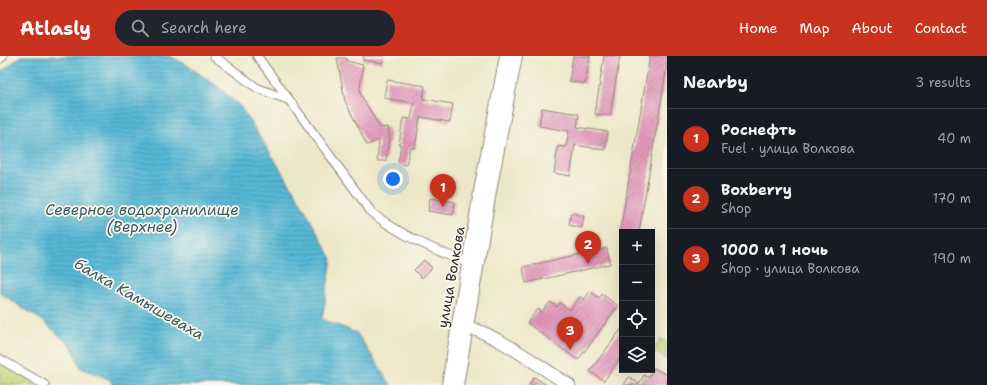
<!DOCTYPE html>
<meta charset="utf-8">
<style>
body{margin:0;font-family:"Shantell Sans",sans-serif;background:#20242c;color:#f1f3f6}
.controls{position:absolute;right:12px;bottom:12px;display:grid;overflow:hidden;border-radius:0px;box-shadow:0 4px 16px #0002}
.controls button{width:36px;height:36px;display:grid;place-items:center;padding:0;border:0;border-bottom:1px solid #363941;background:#171b24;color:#f1f3f6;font:20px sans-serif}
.you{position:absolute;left:393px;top:123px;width:14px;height:14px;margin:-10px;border:3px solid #fff;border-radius:50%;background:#1a73e8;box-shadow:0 0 0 6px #1a73e833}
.badge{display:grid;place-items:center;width:26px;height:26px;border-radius:50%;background:#c8321e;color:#fff;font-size:13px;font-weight:700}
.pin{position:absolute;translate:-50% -33px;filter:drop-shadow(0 1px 2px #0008)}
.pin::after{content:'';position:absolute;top:21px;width:14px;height:12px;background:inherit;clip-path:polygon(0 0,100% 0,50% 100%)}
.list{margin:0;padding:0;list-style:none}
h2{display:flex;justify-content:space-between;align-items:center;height:52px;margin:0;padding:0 16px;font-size:17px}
h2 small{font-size:13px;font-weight:400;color:#9ea1a6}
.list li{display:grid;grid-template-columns:26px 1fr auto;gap:12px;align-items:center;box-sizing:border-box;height:60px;padding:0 16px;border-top:1px solid #363941}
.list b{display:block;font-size:15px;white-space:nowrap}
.list p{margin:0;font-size:13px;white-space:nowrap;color:#9ea1a6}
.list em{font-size:13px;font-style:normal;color:#9ea1a6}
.icon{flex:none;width:22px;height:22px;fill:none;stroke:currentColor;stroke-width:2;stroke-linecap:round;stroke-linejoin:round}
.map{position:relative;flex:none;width:667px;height:329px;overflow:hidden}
header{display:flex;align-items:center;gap:24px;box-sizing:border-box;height:56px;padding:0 20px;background:#c8321e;color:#fff}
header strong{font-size:19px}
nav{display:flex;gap:22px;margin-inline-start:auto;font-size:14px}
.search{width:280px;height:36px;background:#20242c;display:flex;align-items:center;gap:10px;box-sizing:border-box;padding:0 14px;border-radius:22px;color:#9ea1a6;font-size:15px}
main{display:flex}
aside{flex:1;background:#171b24}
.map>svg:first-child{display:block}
.park{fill:url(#park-dots);stroke:#767f50}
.garden{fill:url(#garden-furrows);stroke:#767f50}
.water{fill:url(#water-rules);stroke:#417280}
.building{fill:url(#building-hatch)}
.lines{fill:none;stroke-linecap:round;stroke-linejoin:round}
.street-casing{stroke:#8c897a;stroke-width:10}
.secondary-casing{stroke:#8c897a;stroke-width:14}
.street{stroke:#fff;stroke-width:8}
.secondary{stroke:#fff;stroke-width:12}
.labels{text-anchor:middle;stroke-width:3.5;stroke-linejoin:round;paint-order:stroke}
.street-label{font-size:14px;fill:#2b2b2b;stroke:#fbf7ec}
.water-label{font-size:15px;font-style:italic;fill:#3a5c66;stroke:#fbf7ec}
</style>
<header>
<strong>Atlasly</strong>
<div class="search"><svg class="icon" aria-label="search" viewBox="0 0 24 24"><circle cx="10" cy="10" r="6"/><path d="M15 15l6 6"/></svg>Search here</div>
<nav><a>Home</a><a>Map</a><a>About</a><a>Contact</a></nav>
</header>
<main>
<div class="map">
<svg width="667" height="329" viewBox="0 0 667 329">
<defs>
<pattern id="park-dots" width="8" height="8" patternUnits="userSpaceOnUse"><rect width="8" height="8" fill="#c2d375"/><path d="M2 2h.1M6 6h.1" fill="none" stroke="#a7b565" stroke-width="1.8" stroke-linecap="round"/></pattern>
<pattern id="garden-furrows" width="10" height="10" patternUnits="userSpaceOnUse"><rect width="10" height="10" fill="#c2d375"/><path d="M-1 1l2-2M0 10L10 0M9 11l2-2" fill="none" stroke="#a7b565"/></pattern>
<pattern id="water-rules" width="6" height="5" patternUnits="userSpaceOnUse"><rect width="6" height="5" fill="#57b8d5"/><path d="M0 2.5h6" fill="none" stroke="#4896ad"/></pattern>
<pattern id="building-hatch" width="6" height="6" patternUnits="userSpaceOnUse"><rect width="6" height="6" fill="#e197b9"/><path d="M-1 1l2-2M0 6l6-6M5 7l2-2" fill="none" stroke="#b77b97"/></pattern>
</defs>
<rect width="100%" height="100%" fill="#fbf7ec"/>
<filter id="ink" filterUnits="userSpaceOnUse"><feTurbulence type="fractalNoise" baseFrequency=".025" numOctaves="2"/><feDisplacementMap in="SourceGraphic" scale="8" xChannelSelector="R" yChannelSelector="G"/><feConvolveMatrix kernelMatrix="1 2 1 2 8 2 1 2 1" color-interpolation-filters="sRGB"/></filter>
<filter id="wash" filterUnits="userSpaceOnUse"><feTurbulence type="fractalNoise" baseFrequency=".012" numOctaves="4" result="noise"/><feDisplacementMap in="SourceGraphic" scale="16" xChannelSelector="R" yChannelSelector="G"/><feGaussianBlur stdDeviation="0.9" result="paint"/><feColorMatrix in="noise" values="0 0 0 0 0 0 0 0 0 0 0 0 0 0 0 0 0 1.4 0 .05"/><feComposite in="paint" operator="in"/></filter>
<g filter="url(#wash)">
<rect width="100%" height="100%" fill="#ede7c9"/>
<polygon class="park" points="661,283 667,287 667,303 653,295"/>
<polygon class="garden" points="0,303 39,329 0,329"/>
<polygon class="water" points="21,0 170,0 190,11 217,30 240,50 295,136 332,203 322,263 357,277 391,329 113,329 109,323 81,312 72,291 43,265 0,237 0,17"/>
<g id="blocks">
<g class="building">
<polygon points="363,0 384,0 383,7 363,4"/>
<polygon points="573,0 590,0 585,28 569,25"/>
<polygon points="604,0 620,0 610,60 595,58"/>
<polygon points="650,0 667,0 667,10 639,176 620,176"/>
<polygon points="337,2 346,2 347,5 363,9 360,31 361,39 380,72 388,71 390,87 388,87 386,105 377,105 379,84 367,89 345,45"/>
<polygon points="387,24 425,30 423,43 453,48 450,66 420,61 415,92 410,91 406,109 398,107 401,89 399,89 403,62 411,63 414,47 384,42"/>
<polygon points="542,52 579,58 577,71 608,76 605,94 575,89 570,120 554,117 558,90 566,91 569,75 539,70"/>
<polygon points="430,142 455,146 453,159 428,155"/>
<polygon points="571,157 584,160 582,172 569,169"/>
<polygon points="607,192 610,208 526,227 523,211"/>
<polygon points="424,204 432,212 422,222 414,214"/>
<polygon points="590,235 599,242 602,238 618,250 578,304 527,267 538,253 542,256 550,246 557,251 560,247 570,254 580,241 584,244"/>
<polygon points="622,272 622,300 604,325 590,315"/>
<polygon points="654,312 667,319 667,329 624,329 629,321 639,328 644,319 648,322"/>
<polygon points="534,321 547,329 529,329"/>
</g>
</g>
</g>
<g filter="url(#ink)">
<use href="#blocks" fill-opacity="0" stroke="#8c897a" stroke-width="1"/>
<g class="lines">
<g class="street-casing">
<g id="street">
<polyline points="214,0 257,32 289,44"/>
<path d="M257,0L372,157C402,180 435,194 470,208"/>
<polyline points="0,3 3,0"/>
<polyline points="0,303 45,329"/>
</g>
</g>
<g class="secondary-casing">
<g id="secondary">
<path d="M467,271C496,278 542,312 569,329"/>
<polyline points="448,329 482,124 506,0"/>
<polyline points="457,329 492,124 516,0"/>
</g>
</g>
<use href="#street" class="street"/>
<use href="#secondary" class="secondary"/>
</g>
</g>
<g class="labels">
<g class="street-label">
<text transform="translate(451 221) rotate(-80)" y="5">улица Волкова</text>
</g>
<g class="water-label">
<text x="142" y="159">Северное водохранилище<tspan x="142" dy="17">(Верхнее)</tspan></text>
<text transform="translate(139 243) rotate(30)" y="5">балка Камышеваха</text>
</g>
</g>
</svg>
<div class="controls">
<button>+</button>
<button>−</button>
<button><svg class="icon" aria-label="locate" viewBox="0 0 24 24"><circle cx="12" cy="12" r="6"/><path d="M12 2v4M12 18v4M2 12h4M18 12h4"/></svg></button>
<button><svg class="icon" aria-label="layers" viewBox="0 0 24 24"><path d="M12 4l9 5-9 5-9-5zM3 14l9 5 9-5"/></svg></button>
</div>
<div class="you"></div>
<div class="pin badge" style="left:443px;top:151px">1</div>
<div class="pin badge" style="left:588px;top:208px">2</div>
<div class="pin badge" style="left:570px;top:294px">3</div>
</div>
<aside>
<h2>Nearby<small>3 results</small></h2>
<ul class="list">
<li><span class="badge">1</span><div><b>Роснефть</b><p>Fuel · улица Волкова</p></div><em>40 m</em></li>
<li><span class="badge">2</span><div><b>Boxberry</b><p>Shop</p></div><em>170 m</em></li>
<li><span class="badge">3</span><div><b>1000 и 1 ночь</b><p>Shop · улица Волкова</p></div><em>190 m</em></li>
</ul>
</aside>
</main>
